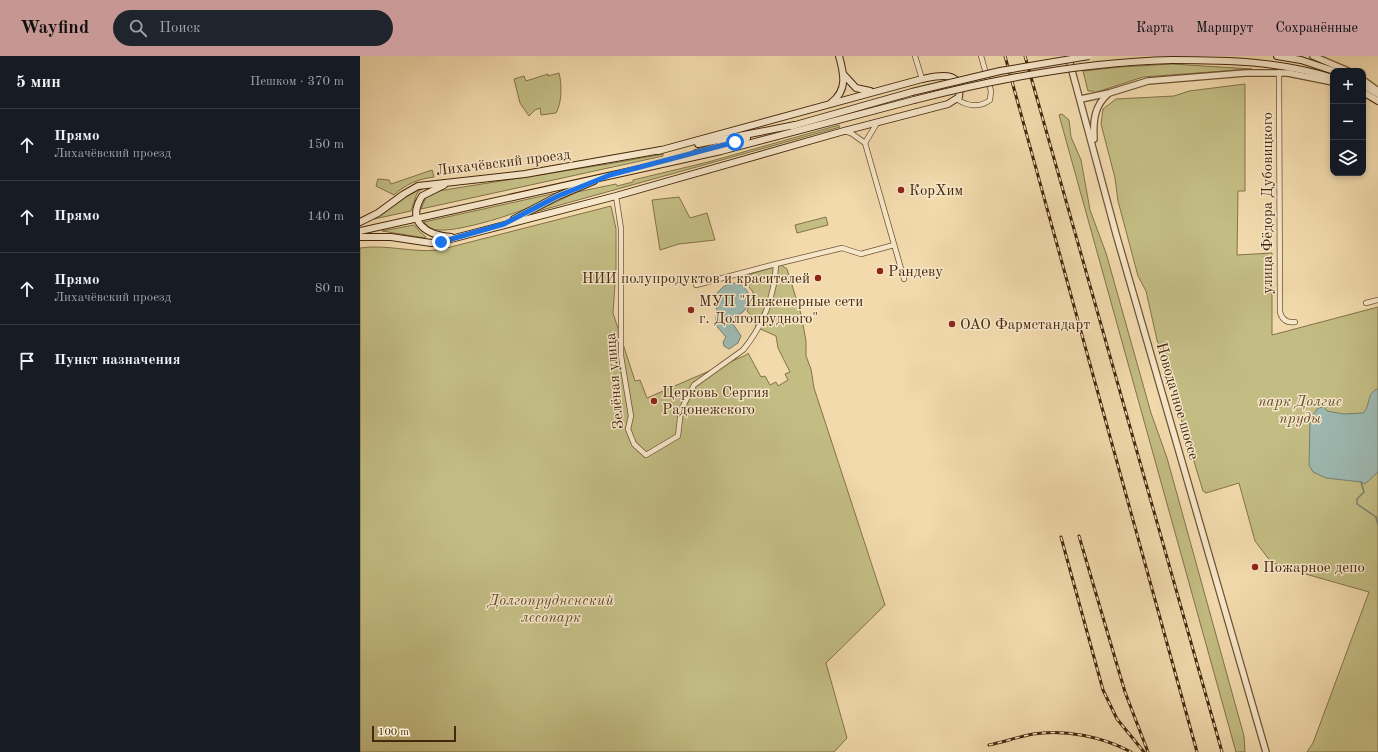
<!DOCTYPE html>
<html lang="ru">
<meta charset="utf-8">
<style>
body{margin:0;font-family:"Old Standard TT",serif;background:#20242c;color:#f1f3f6}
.controls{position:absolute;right:12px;top:12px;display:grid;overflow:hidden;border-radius:8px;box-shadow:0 2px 6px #0003}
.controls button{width:36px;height:36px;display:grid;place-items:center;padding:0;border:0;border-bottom:1px solid #363941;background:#171b24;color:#f1f3f6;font:20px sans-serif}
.scale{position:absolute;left:12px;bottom:10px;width:84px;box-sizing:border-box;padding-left:4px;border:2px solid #45280c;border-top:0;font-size:11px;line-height:14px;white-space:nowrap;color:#45280c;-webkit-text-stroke:3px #f7e7ca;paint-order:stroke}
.stop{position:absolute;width:12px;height:12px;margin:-9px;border:3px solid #1a73e8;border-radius:50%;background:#fff}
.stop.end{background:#1a73e8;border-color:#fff;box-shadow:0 1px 4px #0008}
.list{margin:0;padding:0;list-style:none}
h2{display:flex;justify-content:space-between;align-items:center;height:52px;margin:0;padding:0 16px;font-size:17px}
h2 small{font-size:13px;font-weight:400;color:#9ea1a6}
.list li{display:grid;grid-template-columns:26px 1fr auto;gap:12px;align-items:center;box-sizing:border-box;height:72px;padding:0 16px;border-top:1px solid #363941}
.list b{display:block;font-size:15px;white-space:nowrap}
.list p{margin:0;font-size:13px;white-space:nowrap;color:#9ea1a6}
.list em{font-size:13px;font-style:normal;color:#9ea1a6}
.icon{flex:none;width:22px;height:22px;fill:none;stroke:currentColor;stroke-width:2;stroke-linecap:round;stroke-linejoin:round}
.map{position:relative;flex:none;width:1018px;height:696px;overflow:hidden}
header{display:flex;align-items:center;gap:24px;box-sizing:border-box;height:56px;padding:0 20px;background:#c59692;color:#111}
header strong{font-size:19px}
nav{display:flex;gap:22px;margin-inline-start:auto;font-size:14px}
.search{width:280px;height:36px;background:#20242c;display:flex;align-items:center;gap:10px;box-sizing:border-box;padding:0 14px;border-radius:22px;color:#9ea1a6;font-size:15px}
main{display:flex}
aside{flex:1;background:#171b24}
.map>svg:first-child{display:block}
.green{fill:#c3bd84;stroke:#847248}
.water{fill:#9db9b2;stroke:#7a7f70}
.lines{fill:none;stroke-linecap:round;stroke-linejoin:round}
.stream{stroke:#7a7f70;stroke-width:1.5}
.minor-casing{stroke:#705434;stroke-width:6}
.tertiary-casing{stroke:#705434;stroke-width:8}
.secondary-casing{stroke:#45280c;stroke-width:8}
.minor{stroke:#f7e7ca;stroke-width:4.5}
.tertiary{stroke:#f7e7ca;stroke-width:5.5}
.secondary{stroke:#f7e7ca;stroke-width:6}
.rail-casing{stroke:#45280c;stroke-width:3}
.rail{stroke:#f7e7ca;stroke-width:1.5;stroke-dasharray:4.5;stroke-linecap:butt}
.secondary-bridge-casing{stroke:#45280c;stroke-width:8;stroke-linecap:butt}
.secondary-bridge{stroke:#f7e7ca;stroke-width:6}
.route{stroke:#1a73e8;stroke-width:5}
.poi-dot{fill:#8f2418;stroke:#f7e7ca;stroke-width:1.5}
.labels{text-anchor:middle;stroke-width:3;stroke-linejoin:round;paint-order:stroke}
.street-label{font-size:15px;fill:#45280c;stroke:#f7e7ca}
.poi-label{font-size:15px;fill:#45280c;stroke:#f7e7ca;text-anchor:start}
.park-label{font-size:15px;font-style:italic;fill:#644d2a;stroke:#f7e7ca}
</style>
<header>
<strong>Wayfind</strong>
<div class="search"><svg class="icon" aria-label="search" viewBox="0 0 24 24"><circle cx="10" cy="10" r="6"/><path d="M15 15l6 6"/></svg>Поиск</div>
<nav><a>Карта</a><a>Маршрут</a><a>Сохранённые</a></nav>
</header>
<main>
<aside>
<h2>5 мин<small>Пешком · 370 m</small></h2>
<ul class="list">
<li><svg class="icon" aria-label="ahead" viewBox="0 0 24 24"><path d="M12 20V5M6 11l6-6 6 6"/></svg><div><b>Прямо</b><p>Лихачёвский проезд</p></div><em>150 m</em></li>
<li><svg class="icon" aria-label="ahead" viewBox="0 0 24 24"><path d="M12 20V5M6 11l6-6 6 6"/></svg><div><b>Прямо</b></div><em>140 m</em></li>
<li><svg class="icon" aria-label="ahead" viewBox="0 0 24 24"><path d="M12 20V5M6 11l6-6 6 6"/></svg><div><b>Прямо</b><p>Лихачёвский проезд</p></div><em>80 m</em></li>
<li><svg class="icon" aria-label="arrive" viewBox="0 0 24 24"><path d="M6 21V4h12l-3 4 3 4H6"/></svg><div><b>Пункт назначения</b></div></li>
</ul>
</aside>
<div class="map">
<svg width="1018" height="696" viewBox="0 0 1018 696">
<rect width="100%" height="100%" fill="#f2daad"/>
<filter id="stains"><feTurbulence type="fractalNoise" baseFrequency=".005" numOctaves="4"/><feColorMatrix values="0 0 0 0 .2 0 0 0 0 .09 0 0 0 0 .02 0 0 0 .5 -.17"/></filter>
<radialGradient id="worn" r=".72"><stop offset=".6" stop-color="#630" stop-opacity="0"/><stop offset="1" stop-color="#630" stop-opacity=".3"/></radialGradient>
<g class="green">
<polygon points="812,8 892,13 783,21 734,37 733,35 728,35 723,15 760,11"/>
<path d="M199,17C202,28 202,47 196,57L181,59L180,52L175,54L169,60L160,47L154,23L164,20L166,25L188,18V20Z"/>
<polygon points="885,28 885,135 878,135 877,199 912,197 912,279 1018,251 1018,696 947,696 953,687 1009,536 935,515 911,506 895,485 879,427 846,437 843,435 797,284 786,235 778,220 758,145 755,122 741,68 743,53 756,43 814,40 829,35"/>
<polygon points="702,58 709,64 711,81 721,104 730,154 746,197 791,357 807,402 884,680 885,696 876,696 699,59"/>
<polygon points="479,69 480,71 175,156 217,136 256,128 257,130 273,126 273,124 348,106"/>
<polygon points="303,98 303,100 61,153 66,141 78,135 254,107"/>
<path d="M72,114L74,121C58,123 46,128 34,139L16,130L18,123L29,124L31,128Z"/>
<polygon points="65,131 57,137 51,155 14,163 46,140"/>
<path d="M196,137C179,152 102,176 79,174C72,174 68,171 64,166Z"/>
<polygon points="319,141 330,162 347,157 355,184 319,188 300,194 292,144"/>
<path d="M251,150L256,173V212L253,257L275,325L280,324L287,342L386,299L388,297L401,321L405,320L410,329L416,326L418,330L428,324L425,318L430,316L418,292L416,280L396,271L395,264L387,255L392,242L393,236L385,226L384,220L421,209L427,213L441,258L446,285V300L451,313L454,332L525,549L466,607L487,682L474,696H0V192C26,188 53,197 79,194Z"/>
<polygon points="466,161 468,169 437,177 435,169"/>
<polygon points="54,169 59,175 66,181 65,182 22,175"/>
</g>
<g class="water">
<path d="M370,227C388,226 395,243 383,256C379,259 375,259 372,262L373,268L381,280L378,287L369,293L364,290L363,286L366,281L355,268L357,255L355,239L363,231Z"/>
<path d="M1018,333V416L1005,428L1001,426L966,422L953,416L949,409L950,364L958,352L964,351L967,355L984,358L1003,357C1011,350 1006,336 1018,333Z"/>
</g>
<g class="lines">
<polyline class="stream" points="1001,426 1004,436 997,443 997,448 1016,461 1018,469"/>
<g class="minor-casing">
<g id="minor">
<polyline points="555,0 562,23"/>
<path d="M919,16L920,256C922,264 927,267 935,266"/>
<path d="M597,43C606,50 620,52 630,44L631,35L621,0"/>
<polyline points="484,75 491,77 505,87 544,223"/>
<polyline points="505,87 517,67"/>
<path d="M256,140L261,173V300L271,360L268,373L274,388L286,399L318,380L321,354L334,329L383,294C403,270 415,239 416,208L482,192L501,198L534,189"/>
<polyline points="336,229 416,208"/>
<polyline points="1006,247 1018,244"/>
</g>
</g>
<g class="tertiary-casing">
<g id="tertiary">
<polyline points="708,0 756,178 906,696"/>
<polyline points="953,0 988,15"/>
<polyline points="1003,24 1018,35"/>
<polyline points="721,43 749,37 788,25 885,17 928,17 973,26"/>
<path d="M734,83C733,66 734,50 748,38"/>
</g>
</g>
<g class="secondary-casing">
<g id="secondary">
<polyline points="917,0 941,4 974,15"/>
<path d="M812,4C867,4 920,5 973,22"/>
<polyline points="484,19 496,32 510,35"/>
<polyline points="1003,29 1018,38"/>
<polyline points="1003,36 1018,45"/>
<path d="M471,47C488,34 484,18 479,0"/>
<polyline points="432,70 552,36"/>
<polyline points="338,88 435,69"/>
<polyline points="336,97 387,82"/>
<path d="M84,129L62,140C46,166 66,179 91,181"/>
<polyline points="154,163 198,140 234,125"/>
<polyline points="0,166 18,157 44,138 58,130 165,118 301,94"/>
<polyline points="0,175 361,95 554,44"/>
<path d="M0,181H31L71,187L87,184L256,140L484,75L588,48L599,41C603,13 578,20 562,23L298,95"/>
</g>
</g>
<use href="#minor" class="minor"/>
<use href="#tertiary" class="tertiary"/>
<use href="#secondary" class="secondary"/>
<g class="rail-casing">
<g id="rail">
<polyline points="645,0 837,696"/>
<polyline points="665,0 862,696"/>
<polyline points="719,480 765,636 788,696"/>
<polyline points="701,481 743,634 757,663 784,696"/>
<path d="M629,689C643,686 658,681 673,678C706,673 743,681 771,696"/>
</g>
</g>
<use href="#rail" class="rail"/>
<g class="secondary-bridge-casing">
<g id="secondary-bridge">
<polyline points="552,36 640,15 729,0"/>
<path d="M554,44C639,22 724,6 812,4"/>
</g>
</g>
<use href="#secondary-bridge" class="secondary-bridge"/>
</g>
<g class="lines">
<polyline class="route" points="81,186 144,168 198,140 250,119 375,86"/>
</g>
<g class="poi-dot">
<circle cx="541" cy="134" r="4"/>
<circle cx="520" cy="215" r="4"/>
<circle cx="458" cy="222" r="4"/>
<circle cx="331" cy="254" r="4"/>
<circle cx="592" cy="268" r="4"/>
<circle cx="294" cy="345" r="4"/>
<circle cx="895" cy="511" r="4"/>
</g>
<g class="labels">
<g class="street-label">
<text transform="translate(143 106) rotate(-7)" y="5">Лихачёвский проезд</text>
<text transform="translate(907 147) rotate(-90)" y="5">улица Фёдора Дубовицкого</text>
<text transform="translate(254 325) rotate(-95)" y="5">Зелёная улица</text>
<text transform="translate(818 345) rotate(74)" y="5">Новодачное шоссе</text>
</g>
<g class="poi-label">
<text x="549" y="139">КорХим</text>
<text x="528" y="220">Рандеву</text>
<text x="450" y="227" text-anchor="end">НИИ полупродуктов и красителей</text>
<text x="339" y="250">МУП "Инженерные сети<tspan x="339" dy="17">г. Долгопрудного"</tspan></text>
<text x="600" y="273">ОАО Фармстандарт</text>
<text x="302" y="341">Церковь Сергия<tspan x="302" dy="17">Радонежского</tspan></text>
<text x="903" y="516">Пожарное депо</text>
</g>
<g class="park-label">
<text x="940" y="350">парк Долгие<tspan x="940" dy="17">пруды</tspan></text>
<text x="191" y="549">Долгопрудненский<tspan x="191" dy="17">лесопарк</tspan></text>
</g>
</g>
<rect width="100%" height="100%" filter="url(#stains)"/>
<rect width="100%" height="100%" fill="url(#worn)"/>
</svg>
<div class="controls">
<button>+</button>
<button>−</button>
<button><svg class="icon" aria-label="layers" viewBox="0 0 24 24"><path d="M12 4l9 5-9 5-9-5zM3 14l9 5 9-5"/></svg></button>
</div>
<div class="scale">100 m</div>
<div class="stop" style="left:375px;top:86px"></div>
<div class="stop end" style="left:81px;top:186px"></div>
</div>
</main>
